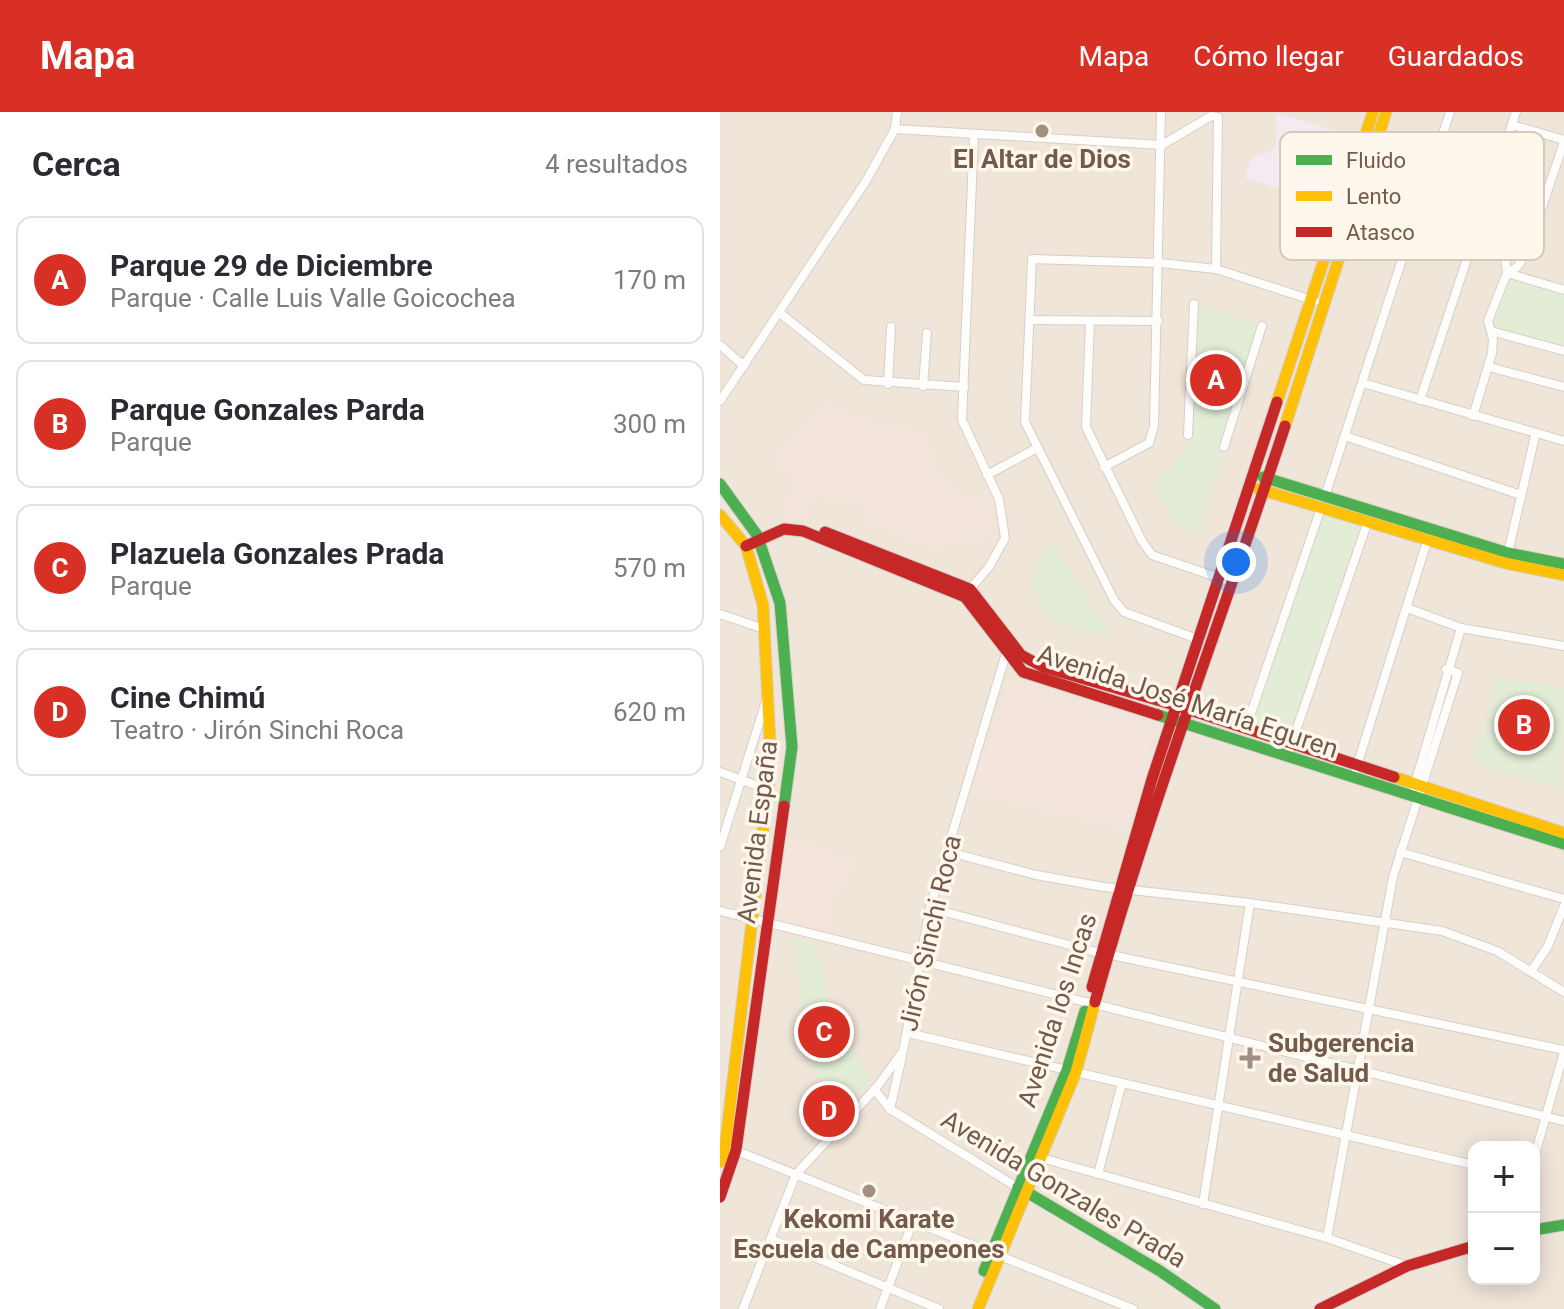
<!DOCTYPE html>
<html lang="es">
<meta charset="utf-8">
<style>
body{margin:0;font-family:Roboto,sans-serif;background:#f7f7f7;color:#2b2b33}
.controls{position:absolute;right:24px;bottom:24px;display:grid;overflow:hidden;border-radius:16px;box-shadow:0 4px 20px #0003}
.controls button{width:72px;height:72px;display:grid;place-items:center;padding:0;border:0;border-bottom:2px solid #e1e1e2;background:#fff;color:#2b2b33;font:40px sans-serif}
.you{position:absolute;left:516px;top:450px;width:28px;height:28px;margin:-20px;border:6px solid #fff;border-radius:50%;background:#1a73e8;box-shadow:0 0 0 12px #1a73e833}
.badge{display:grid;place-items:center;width:52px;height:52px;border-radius:50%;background:#d93025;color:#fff;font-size:26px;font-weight:700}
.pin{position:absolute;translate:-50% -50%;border:4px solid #fff;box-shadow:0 2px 8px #0006}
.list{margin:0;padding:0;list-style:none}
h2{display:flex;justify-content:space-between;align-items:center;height:104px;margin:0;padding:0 32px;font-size:34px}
h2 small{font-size:26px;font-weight:400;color:#7c7c81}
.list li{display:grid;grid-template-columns:52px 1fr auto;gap:24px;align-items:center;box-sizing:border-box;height:128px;margin:0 16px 16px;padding:0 16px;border:2px solid #e1e1e2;border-radius:16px}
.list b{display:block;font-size:30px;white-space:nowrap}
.list p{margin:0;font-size:26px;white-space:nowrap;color:#7c7c81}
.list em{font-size:26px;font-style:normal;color:#7c7c81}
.map{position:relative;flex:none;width:844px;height:1197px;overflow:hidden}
header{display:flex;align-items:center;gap:48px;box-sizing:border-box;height:112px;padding:0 40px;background:#d93025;color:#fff}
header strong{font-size:38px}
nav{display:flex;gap:44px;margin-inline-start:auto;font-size:28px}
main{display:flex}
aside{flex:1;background:#fff}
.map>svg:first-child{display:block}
.residential{fill:#f0e5d9;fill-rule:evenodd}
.commercial{fill:#f4e5dc}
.education{fill:#f3eaf2}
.green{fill:#e3edd6}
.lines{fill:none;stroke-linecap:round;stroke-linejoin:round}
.street-casing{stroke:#d6cfc9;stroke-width:10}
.fast-casing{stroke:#d6cfc8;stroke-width:13}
.slow-casing{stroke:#d6cfc8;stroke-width:13}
.jam-casing{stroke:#d6cfc8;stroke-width:13}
.street{stroke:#fefdfc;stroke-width:8}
.fast{stroke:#4caf50;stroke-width:11}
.slow{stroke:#ffc107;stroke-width:11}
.jam{stroke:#c62828;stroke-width:11}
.poi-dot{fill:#a28f84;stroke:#fef7ec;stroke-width:3}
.labels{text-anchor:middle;stroke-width:7;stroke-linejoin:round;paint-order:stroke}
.poi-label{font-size:26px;font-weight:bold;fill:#745a4c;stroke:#fef7ec}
.street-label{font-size:26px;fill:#745a4c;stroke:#fef7ec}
.key{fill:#fef7ec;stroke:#d5c8bc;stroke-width:2}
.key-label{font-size:22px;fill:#745a4c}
</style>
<header>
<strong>Mapa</strong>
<nav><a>Mapa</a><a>Cómo llegar</a><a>Guardados</a></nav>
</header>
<main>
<aside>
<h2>Cerca<small>4 resultados</small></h2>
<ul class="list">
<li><span class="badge">A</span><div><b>Parque 29 de Diciembre</b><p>Parque · Calle Luis Valle Goicochea</p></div><em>170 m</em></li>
<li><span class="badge">B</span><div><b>Parque Gonzales Parda</b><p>Parque</p></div><em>300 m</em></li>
<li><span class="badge">C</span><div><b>Plazuela Gonzales Prada</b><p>Parque</p></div><em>570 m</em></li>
<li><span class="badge">D</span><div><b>Cine Chimú</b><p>Teatro · Jirón Sinchi Roca</p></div><em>620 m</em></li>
</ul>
</aside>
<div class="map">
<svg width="844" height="1197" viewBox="0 0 844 1197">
<rect width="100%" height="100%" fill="#f7f2eb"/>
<path class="residential" d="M0,0H844V1197H0ZM754,1035H814V1167H754Z"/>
<g class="commercial">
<polygon points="102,290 148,309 206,320 222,370 248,386 265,383 271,397 273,423 213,437 145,410 146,393 95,384 81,411 60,401 74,373 50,343 68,332"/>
<polygon points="290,569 436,615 405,717 250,681"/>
<polygon points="69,725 138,751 112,790 108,822 59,810 54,802"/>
</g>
<polygon class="education" points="556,1 635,25 613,94 525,66 531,47 556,36"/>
<g class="green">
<polygon points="788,165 844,181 844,236 771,214"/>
<polygon points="474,191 540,213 500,335 505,337 477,421 453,408 433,372 457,350 466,332"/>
<polygon points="604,403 640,415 567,625 530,613"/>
<polygon points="328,433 335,434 391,526 334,509 309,473"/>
<polygon points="777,565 844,576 842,678 753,650"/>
<polygon points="73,826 93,830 115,904 150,968 118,1004 89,947"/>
</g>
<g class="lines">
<g class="street-casing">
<g id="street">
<polyline points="792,13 844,28"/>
<polyline points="175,17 442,33 491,4 498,5 496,157"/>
<polyline points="630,112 690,130"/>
<polyline points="787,161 797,155 806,142 844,30"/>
<polyline points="787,161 844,178"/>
<polyline points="61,202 144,268 244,275"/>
<polyline points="309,208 438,209"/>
<polyline points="370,209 366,315 422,429 432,443 514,471"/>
<polyline points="771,219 844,239"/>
<polyline points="0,233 24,254"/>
<polyline points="769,255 844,275"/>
<polyline points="643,271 844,329"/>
<polyline points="168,272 171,215"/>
<polyline points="203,274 207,221"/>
<polyline points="700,288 796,0"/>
<polyline points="0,289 146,69 175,17 177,0"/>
<polyline points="753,304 772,241 773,227 768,209 787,161 785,145 790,138 809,132"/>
<polyline points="468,323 474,192"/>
<polyline points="625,324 801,383"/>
<polyline points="504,335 542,214"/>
<polyline points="384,355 429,331 434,314 441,0"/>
<polyline points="267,363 317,336"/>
<polyline points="605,384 730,0"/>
<polyline points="788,441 815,324"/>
<polyline points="250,477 269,455 285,426 279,387 242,308 254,22"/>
<polyline points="687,496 741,516 844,534"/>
<polyline points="0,502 44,517"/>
<polyline points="480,528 404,500 394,488 305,310 312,147 440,151 496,157 595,189"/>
<polyline points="526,616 601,396"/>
<polyline points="567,645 648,409"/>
<polyline points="636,657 708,426"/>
<polyline points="0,660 49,678"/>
<polyline points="694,675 741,516"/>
<polyline points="0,735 46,589"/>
<polyline points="225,739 316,763 384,775 530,791 722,819 777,839 844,880"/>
<polyline points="680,740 844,787"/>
<polyline points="210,796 372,839 844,938"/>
<polyline points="0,799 844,1009"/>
<polyline points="812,858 828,834 844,794"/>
<polyline points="188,921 754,1053"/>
<polyline points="154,977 170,997 297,1075"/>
<polyline points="170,997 182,944"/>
<polyline points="12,1037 413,1197"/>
<polyline points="318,1045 607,1126 687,1154"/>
<polyline points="814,1046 844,940"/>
<polyline points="378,1062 402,971"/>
<polyline points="483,1092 530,791"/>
<polyline points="607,1126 673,765 738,561 726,557"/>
<polyline points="51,1127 219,1197"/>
<polyline points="23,1197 76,1062 157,975 183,939 210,796 285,545"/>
<polyline points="160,1197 193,1109"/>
</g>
</g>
<g class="fast-casing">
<g id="fast">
<polyline points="543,365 788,441 844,452"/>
<polyline points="0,372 37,423 60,491 72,635 64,694"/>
<polyline points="438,603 844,732"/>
<polyline points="298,1075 440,1159 495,1197"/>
<polyline points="814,1118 844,1113"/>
<polyline points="264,1159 347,958 365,899"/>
</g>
</g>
<g class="slow-casing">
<g id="slow">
<polyline points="557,290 653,0"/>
<polyline points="565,314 666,0"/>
<polyline points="539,377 785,451 844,463"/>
<polyline points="0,403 26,434 43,493 51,650 5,1035 0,1050"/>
<polyline points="674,665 844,721"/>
<polyline points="258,1197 356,960 375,890"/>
</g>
</g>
<g class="jam-casing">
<g id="jam">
<polyline points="105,420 250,477 301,543 323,555 458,594 674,665"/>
<polyline points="26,434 64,417 83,419 245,485 303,560 438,603"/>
<polyline points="372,875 432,667 557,290"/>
<path d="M375,890C429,695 502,507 565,314"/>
<polyline points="0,1085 16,1038 64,694"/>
<polyline points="600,1197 687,1154 754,1134"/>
</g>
</g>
<use href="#street" class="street"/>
<use href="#fast" class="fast"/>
<use href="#slow" class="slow"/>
<use href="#jam" class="jam"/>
</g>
<g class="poi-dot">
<circle cx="322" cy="19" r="8"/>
<path d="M526 934h8v8h8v8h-8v8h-8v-8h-8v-8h8z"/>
<circle cx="149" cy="1079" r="8"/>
</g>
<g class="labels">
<g class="poi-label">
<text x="322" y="56">El Altar de Dios</text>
<text x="548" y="940" text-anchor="start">Subgerencia<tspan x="548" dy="30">de Salud</tspan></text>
<text x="149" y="1116">Kekomi Karate<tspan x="149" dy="30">Escuela de Campeones</tspan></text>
</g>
<g class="street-label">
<text transform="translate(468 589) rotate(18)" y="9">Avenida José María Eguren</text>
<text transform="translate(37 720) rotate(-83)" y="9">Avenida España</text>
<text transform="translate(210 821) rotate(-77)" y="9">Jirón Sinchi Roca</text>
<text transform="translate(337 898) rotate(-72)" y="9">Avenida los Incas</text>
<text transform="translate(344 1077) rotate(31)" y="9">Avenida Gonzales Prada</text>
</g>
</g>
<rect x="560" y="20" width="264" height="128" rx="12" class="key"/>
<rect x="576" y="43" width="36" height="10" fill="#4caf50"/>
<rect x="576" y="79" width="36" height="10" fill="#ffc107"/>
<rect x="576" y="115" width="36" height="10" fill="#c62828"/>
<g class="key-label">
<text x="626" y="56">Fluido</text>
<text x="626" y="92">Lento</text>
<text x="626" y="128">Atasco</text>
</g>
</svg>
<div class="controls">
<button>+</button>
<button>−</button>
</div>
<div class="you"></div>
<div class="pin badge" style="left:496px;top:268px">A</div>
<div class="pin badge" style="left:804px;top:613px">B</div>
<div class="pin badge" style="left:104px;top:920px">C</div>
<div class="pin badge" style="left:109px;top:999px">D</div>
</div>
</main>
